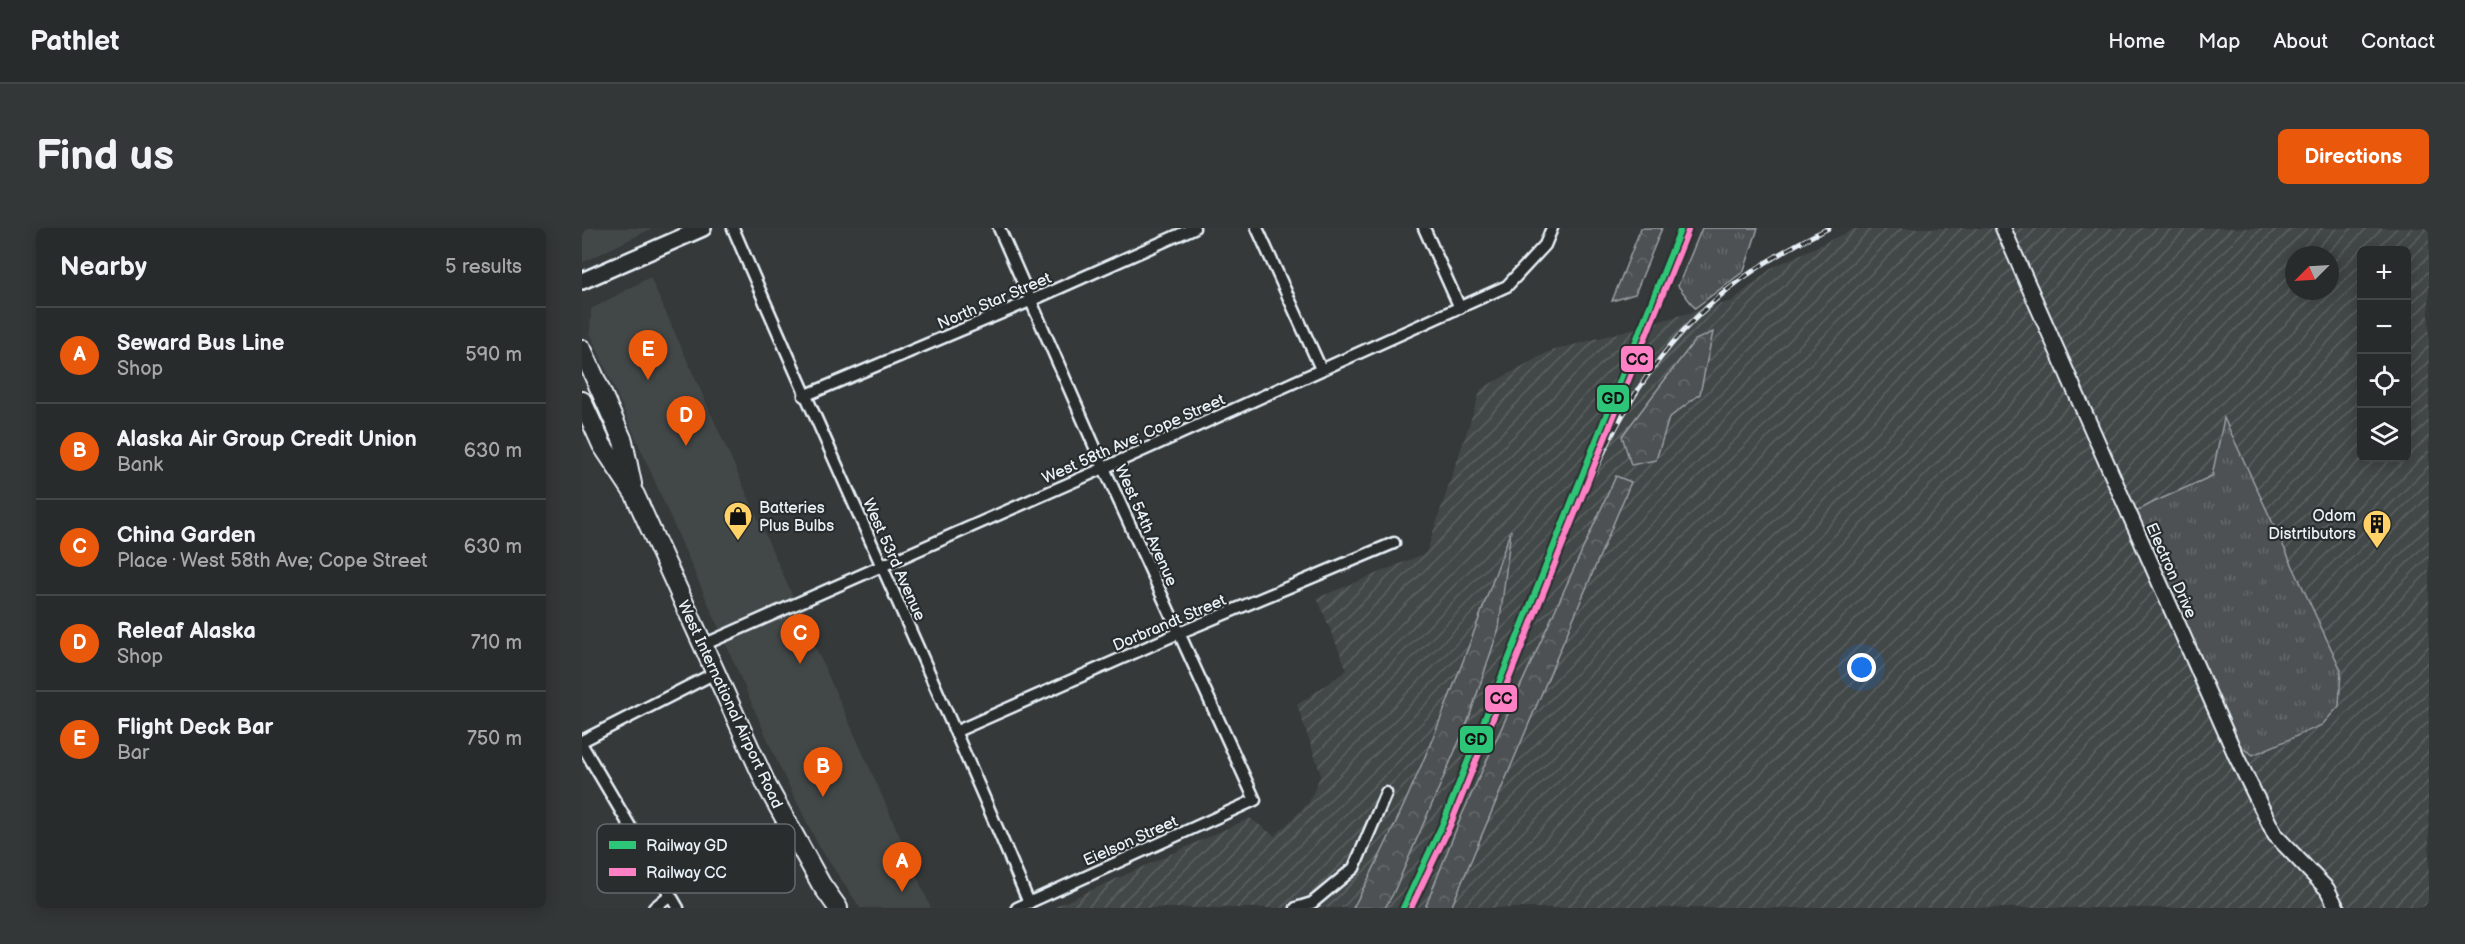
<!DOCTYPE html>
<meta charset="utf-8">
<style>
body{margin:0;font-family:"Balsamiq Sans",sans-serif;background:#343738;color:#f1f3f6}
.controls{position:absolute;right:18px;top:18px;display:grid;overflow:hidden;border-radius:9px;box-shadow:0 3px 15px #0003}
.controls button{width:54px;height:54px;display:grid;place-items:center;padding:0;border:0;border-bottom:2px solid #444748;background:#282b2c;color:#f1f3f6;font:30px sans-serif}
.compass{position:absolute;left:1703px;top:18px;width:54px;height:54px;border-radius:50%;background:#282b2c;box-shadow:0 3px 15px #0003;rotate:246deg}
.you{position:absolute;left:1280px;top:440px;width:21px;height:21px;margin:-15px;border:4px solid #fff;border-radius:50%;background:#1a73e8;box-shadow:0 0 0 9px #1a73e833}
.badge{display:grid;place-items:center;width:39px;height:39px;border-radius:50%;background:#ea580c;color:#fff;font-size:20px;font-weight:700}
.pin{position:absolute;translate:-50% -50px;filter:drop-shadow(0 2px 3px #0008)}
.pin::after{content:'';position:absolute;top:32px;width:21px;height:18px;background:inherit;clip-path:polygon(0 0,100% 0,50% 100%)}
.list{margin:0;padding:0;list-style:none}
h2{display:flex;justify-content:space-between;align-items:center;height:78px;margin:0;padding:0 24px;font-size:26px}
h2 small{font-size:20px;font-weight:400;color:#a5a7a9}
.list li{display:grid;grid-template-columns:39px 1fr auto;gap:18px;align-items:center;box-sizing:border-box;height:96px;padding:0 24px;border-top:2px solid #444748}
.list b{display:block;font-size:22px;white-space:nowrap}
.list p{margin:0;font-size:20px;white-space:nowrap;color:#a5a7a9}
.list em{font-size:20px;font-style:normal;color:#a5a7a9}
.icon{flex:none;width:33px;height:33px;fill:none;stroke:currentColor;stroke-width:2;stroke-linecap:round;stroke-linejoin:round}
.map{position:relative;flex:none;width:1847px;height:680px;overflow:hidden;border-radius:9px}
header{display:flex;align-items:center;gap:36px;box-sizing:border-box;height:84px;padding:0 30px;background:#282b2c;border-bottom:2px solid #444748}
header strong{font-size:28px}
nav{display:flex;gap:33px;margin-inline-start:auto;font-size:21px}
.intro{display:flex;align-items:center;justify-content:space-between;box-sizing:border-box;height:144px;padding:0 36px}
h1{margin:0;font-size:42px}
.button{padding:15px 27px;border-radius:9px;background:#ea580c;color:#fff;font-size:21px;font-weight:700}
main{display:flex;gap:36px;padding:0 36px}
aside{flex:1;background:#282b2c;border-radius:9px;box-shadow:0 3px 15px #0003}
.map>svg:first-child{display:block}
.built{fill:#424647}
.industrial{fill:url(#industrial-furrows);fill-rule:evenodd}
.grass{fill:url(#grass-tufts);stroke:#9aa1a5;stroke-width:1.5}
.forest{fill:url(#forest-crowns);stroke:#9aa1a5;stroke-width:1.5}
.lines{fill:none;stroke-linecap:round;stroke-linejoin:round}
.minor-casing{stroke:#e8f1f8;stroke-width:15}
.tertiary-casing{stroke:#e8f1f8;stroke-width:18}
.secondary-casing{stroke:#e8f1f8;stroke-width:20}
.primary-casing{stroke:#e8f1f8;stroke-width:22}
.minor{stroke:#2a2d2e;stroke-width:10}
.tertiary{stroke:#2a2d2e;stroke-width:14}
.secondary{stroke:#2a2d2e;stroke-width:15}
.primary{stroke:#2a2d2e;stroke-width:18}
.rail-casing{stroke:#e8f1f8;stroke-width:5}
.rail{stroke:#2a2d2e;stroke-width:3;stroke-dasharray:9;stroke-linecap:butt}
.rail-1-casing{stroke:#2a2d2e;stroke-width:10}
.rail-2-casing{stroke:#2a2d2e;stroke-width:10}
.rail-1{stroke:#2dc577;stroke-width:6}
.rail-2{stroke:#ff80c5;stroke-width:6}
.labels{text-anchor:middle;stroke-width:4.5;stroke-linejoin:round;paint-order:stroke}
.street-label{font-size:16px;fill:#e8f1f8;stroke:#2a2d2e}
.poi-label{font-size:16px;fill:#e8f1f8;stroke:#2a2d2e;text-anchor:start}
.key{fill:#2a2d2e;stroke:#63686b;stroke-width:1.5}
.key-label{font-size:16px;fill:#e8f1f8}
.line-badge{stroke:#2a2d2e;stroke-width:2}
.pale-badge-label{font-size:16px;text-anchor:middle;font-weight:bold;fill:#111}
</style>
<header>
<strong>Pathlet</strong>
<nav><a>Home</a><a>Map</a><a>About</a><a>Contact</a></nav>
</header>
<div class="intro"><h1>Find us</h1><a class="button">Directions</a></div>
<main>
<aside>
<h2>Nearby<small>5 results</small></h2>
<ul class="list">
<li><span class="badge">A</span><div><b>Seward Bus Line</b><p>Shop</p></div><em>590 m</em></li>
<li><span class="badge">B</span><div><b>Alaska Air Group Credit Union</b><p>Bank</p></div><em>630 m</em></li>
<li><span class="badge">C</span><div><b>China Garden</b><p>Place · West 58th Ave; Cope Street</p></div><em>630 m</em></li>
<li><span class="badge">D</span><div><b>Releaf Alaska</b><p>Shop</p></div><em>710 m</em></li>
<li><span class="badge">E</span><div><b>Flight Deck Bar</b><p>Bar</p></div><em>750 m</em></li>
</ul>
</aside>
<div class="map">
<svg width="1847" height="680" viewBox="0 0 1847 680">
<defs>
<pattern id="industrial-furrows" width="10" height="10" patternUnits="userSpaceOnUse" patternTransform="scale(1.5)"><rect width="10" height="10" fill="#424647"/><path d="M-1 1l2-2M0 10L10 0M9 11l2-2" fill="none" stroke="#5d6162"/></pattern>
<pattern id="grass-tufts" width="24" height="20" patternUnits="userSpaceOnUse" patternTransform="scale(1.5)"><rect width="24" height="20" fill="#4d5152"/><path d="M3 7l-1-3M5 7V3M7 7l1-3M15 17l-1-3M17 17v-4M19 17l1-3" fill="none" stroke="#676a6c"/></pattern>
<pattern id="forest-crowns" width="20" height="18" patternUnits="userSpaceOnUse" patternTransform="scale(1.5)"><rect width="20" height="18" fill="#4d5152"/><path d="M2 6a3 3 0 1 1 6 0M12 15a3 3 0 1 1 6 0" fill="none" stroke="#676a6c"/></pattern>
</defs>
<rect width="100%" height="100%" fill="#35393a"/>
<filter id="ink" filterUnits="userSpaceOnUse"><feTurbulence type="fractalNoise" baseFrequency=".0167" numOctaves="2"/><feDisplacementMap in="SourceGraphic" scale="12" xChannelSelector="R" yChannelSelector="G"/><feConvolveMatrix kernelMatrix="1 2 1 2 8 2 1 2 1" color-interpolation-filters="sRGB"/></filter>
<g filter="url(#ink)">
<g class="built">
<polygon points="0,0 71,0 0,35"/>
<polygon points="68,49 302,572 349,680 278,680 236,617 197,538 8,105 9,81"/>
</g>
<path class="industrial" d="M1274,0H1847V680H470L668,590L693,608L727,574L739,546L715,477L765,442L735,370L844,325L899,161L966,124L1150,73L1191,39ZM1780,22H1824V230H1780ZM1712,27H1748V63H1712Z"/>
<g class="grass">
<polygon points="1120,0 1176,0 1162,43 1113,80 1096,58"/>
<polygon points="1642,190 1759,442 1757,478 1740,497 1671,527 1654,516 1553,284 1572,274 1630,248"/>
</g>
<g class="forest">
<polygon points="1059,0 1080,0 1053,66 1030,73"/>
<polygon points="1131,104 1118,166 1087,190 1074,232 1049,237 1040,208 1113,112"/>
<polygon points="1034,248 1049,254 869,680 843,680 879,589"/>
<path d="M929,302L917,400L886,493L811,666L803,680H771C836,560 883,431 929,302Z"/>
</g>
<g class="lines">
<g class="minor-casing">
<g id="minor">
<path d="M151,0C247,226 352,448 447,675"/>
<polyline points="417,0 522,240 673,572 435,680"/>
<polyline points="675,0 739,141"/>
<polyline points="842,0 878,80"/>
<polyline points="222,168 448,73 612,0"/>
<polyline points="121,417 522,240 925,58 963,17 970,0"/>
<polyline points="375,503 597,405 812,315"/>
<polyline points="0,513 133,445"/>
<polyline points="0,517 96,680"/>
<polyline points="72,680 88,667"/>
<polyline points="714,680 730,675 772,640 804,565"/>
</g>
</g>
<g class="tertiary-casing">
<polyline id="tertiary" points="1421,0 1655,530 1693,607 1745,661 1755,680"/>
</g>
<g class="secondary-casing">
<polyline id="secondary" points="0,53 121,0"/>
</g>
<g class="primary-casing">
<g id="primary">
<polyline points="0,121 41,213 50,256"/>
<polyline points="0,173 20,217 53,267 185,558 239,656 256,680"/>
</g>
</g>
<use href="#minor" class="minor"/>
<use href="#tertiary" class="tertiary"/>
<use href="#secondary" class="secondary"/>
<use href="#primary" class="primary"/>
<g class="rail-casing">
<path id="rail" d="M994,283C1009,253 1022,221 1038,192C1088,101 1153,44 1247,0"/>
</g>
<use href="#rail" class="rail"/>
<g class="rail-1-casing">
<polyline id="rail-1" points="821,680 861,595 1099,0"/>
</g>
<g class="rail-2-casing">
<polyline id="rail-2" points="829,680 868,598 1106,3"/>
</g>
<use href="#rail-1" class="rail-1"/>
<use href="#rail-2" class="rail-2"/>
</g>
</g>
<defs>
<g id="shop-pin" transform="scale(1.5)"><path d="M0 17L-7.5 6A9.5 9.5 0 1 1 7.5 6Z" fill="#ffd166" stroke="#2a2d2e"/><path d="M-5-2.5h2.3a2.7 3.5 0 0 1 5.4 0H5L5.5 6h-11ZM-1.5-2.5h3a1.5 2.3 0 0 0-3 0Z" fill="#111"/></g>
<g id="building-pin" transform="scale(1.5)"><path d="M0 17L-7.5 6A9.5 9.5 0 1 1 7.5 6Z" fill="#ffd166" stroke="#2a2d2e"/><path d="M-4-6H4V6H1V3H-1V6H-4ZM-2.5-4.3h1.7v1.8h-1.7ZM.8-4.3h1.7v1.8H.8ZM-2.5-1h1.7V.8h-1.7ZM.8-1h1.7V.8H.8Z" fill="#111"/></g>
</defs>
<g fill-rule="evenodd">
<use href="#shop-pin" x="156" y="288"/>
<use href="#building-pin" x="1795" y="296"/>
</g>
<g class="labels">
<g class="street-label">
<text transform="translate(412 72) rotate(-23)" y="6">North Star Street</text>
<text transform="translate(551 210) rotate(-24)" y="6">West 58th Ave; Cope Street</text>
<text transform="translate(565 297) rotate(66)" y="6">West 54th Avenue</text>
<text transform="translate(313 331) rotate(66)" y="6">West 53rd Avenue</text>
<text transform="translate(1590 342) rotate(66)" y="6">Electron Drive</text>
<text transform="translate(587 394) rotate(-23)" y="6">Dorbrandt Street</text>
<text transform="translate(149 476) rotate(65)" y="6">West International Airport Road</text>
<text transform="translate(548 612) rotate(-24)" y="6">Eielson Street</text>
</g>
<g class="poi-label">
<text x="177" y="285">Batteries<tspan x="177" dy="18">Plus Bulbs</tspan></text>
<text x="1774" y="293" text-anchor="end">Odom<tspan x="1774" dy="18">Distrtibutors</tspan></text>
</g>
</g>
<rect x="15" y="596" width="198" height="69" rx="9" class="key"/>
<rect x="27" y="613" width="27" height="8" fill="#2dc577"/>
<rect x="27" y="640" width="27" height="8" fill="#ff80c5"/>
<g class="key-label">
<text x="64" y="623">Railway GD</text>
<text x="64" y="650">Railway CC</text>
</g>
<g class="line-badge">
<rect x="1038" y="117" width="34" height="28" rx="6" fill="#ff80c5"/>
<rect x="1014" y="156" width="34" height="29" rx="6" fill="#2dc577"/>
<rect x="902" y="456" width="34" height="29" rx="6" fill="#ff80c5"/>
<rect x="877" y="497" width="35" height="29" rx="6" fill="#2dc577"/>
</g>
<g class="pale-badge-label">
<text x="1055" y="137">CC</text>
<text x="1031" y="176">GD</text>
<text x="919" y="476">CC</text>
<text x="894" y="517">GD</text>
</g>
</svg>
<div class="controls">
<button>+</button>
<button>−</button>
<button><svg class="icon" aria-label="locate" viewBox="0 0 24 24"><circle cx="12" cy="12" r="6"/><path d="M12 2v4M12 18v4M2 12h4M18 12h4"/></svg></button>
<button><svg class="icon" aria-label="layers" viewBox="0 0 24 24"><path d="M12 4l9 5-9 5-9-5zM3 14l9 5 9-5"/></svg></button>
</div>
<svg class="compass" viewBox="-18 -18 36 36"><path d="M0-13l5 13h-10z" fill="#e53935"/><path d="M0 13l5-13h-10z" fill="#a5a7a9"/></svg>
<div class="you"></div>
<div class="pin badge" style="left:320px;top:664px">A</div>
<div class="pin badge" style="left:241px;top:569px">B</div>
<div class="pin badge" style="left:218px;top:436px">C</div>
<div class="pin badge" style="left:104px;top:218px">D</div>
<div class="pin badge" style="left:66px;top:152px">E</div>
</div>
</main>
